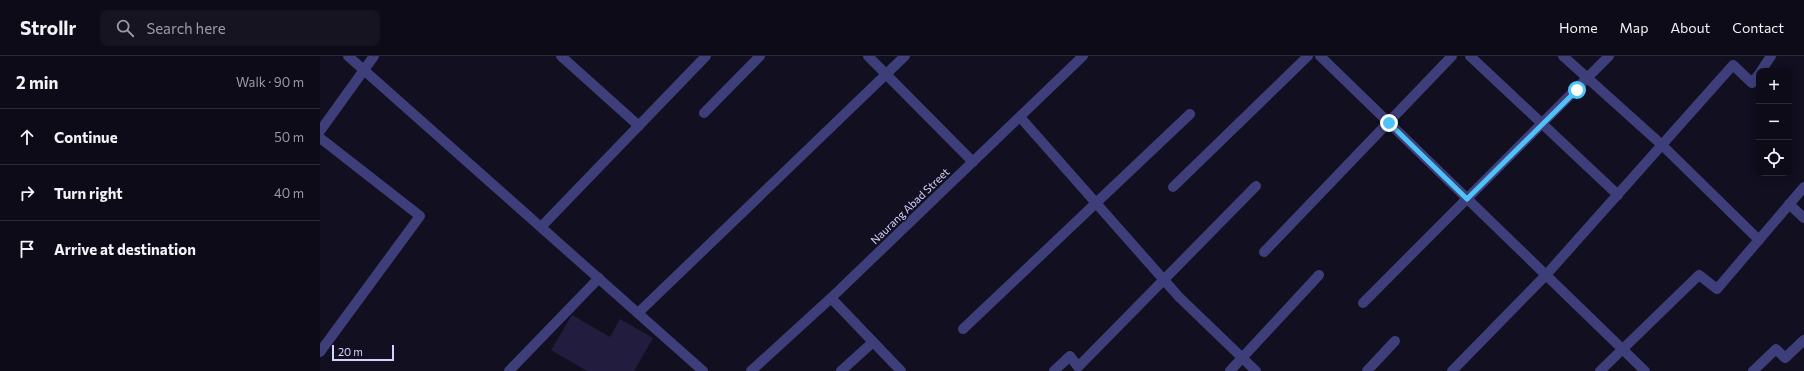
<!DOCTYPE html>
<meta charset="utf-8">
<style>
body{margin:0;font-family:Commissioner,sans-serif;background:#161421;color:#f1f3f6}
.controls{position:absolute;right:12px;top:12px;display:grid;overflow:hidden;border-radius:8px;box-shadow:0 2px 10px #0003}
.controls button{width:36px;height:36px;display:grid;place-items:center;padding:0;border:0;border-bottom:1px solid #2d2b37;background:#0d0b18;color:#f1f3f6;font:20px sans-serif}
.scale{position:absolute;left:12px;bottom:10px;width:62px;box-sizing:border-box;padding-left:4px;border:2px solid #d5d2fb;border-top:0;font-size:11px;line-height:14px;white-space:nowrap;color:#d5d2fb;-webkit-text-stroke:3px #110f20;paint-order:stroke}
.stop{position:absolute;width:12px;height:12px;margin:-9px;border:3px solid #4fc3f7;border-radius:50%;background:#fff}
.stop.end{background:#4fc3f7;border-color:#fff;box-shadow:0 1px 4px #0008}
.list{margin:0;padding:0;list-style:none}
h2{display:flex;justify-content:space-between;align-items:center;height:52px;margin:0;padding:0 16px;font-size:17px}
h2 small{font-size:13px;font-weight:400;color:#9a9ba2}
.list li{display:grid;grid-template-columns:26px 1fr auto;gap:12px;align-items:center;box-sizing:border-box;height:56px;padding:0 16px;border-top:1px solid #2d2b37}
.list b{display:block;font-size:15px;white-space:nowrap}
.list em{font-size:13px;font-style:normal;color:#9a9ba2}
.icon{flex:none;width:22px;height:22px;fill:none;stroke:currentColor;stroke-width:2;stroke-linecap:round;stroke-linejoin:round}
.map{position:relative;flex:none;width:1484px;height:315px;overflow:hidden}
header{display:flex;align-items:center;gap:24px;box-sizing:border-box;height:56px;padding:0 20px;background:#0d0b18;border-bottom:1px solid #2d2b37}
header strong{font-size:19px}
nav{display:flex;gap:22px;margin-inline-start:auto;font-size:14px}
.search{width:280px;height:36px;background:#161421;display:flex;align-items:center;gap:10px;box-sizing:border-box;padding:0 14px;border-radius:8px;color:#9a9ba2;font-size:15px}
main{display:flex}
aside{flex:1;background:#0d0b18}
.map>svg:first-child{display:block}
.building{fill:#221d3f}
.lines{fill:none;stroke-linecap:round;stroke-linejoin:round}
.minor{stroke:#3e3f7a;stroke-width:10}
.tertiary{stroke:#3e3f7a;stroke-width:10}
.route{stroke:#4fc3f7;stroke-width:5}
.labels{text-anchor:middle;stroke-width:3;stroke-linejoin:round;paint-order:stroke}
.street-label{font-size:11px;fill:#d5d2fb;stroke:#110f20}
</style>
<header>
<strong>Strollr</strong>
<div class="search"><svg class="icon" aria-label="search" viewBox="0 0 24 24"><circle cx="10" cy="10" r="6"/><path d="M15 15l6 6"/></svg>Search here</div>
<nav><a>Home</a><a>Map</a><a>About</a><a>Contact</a></nav>
</header>
<main>
<aside>
<h2>2 min<small>Walk · 90 m</small></h2>
<ul class="list">
<li><svg class="icon" aria-label="ahead" viewBox="0 0 24 24"><path d="M12 20V5M6 11l6-6 6 6"/></svg><div><b>Continue</b></div><em>50 m</em></li>
<li><svg class="icon" aria-label="right" viewBox="0 0 24 24"><path d="M7 20v-9h11M14 6l5 5-5 5"/></svg><div><b>Turn right</b></div><em>40 m</em></li>
<li><svg class="icon" aria-label="arrive" viewBox="0 0 24 24"><path d="M6 21V4h12l-3 4 3 4H6"/></svg><div><b>Arrive at destination</b></div></li>
</ul>
</aside>
<div class="map">
<svg width="1484" height="315" viewBox="0 0 1484 315">
<rect width="100%" height="100%" fill="#110f20"/>
<polygon class="building" points="252,259 290,281 300,263 333,282 314,315 267,315 231,294"/>
<g class="lines">
<g class="minor">
<polyline points="28,0 383,315"/>
<polyline points="241,0 319,70"/>
<polyline points="548,0 653,106"/>
<polyline points="1000,0 1325,315"/>
<polyline points="1150,0 1298,139"/>
<polyline points="1243,0 1342,89 1439,184"/>
<polyline points="1441,15 1451,0"/>
<polyline points="384,57 440,0"/>
<polyline points="700,61 859,241 936,315"/>
<polyline points="0,75 54,0"/>
<polyline points="0,82 100,160 0,296"/>
<polyline points="853,131 988,0"/>
<polyline points="1469,148 1484,162"/>
<polyline points="221,171 386,0"/>
<polyline points="944,196 1132,0"/>
<polyline points="511,242 581,315"/>
<polyline points="1043,247 1289,0"/>
<polyline points="318,257 585,0"/>
<polyline points="643,273 870,58"/>
<polyline points="189,315 279,222"/>
<polyline points="521,315 553,286"/>
<polyline points="734,315 750,300 758,311 936,130"/>
<polyline points="910,315 999,219"/>
<polyline points="1047,315 1075,285"/>
<polyline points="1132,315 1226,219 1413,9 1432,27 1439,18"/>
<polyline points="1280,315 1379,219 1397,233 1484,131"/>
<polyline points="1433,315 1456,293 1465,302 1484,284"/>
</g>
<polyline class="tertiary" points="431,315 511,242 763,0"/>
</g>
<g class="lines">
<polyline class="route" points="1069,67 1147,143 1257,34"/>
</g>
<g class="labels">
<g class="street-label">
<text transform="translate(590 150) rotate(-44)" y="4">Naurang Abad Street</text>
</g>
</g>
</svg>
<div class="controls">
<button>+</button>
<button>−</button>
<button><svg class="icon" aria-label="locate" viewBox="0 0 24 24"><circle cx="12" cy="12" r="6"/><path d="M12 2v4M12 18v4M2 12h4M18 12h4"/></svg></button>
</div>
<div class="scale">20 m</div>
<div class="stop" style="left:1257px;top:34px"></div>
<div class="stop end" style="left:1069px;top:67px"></div>
</div>
</main>
